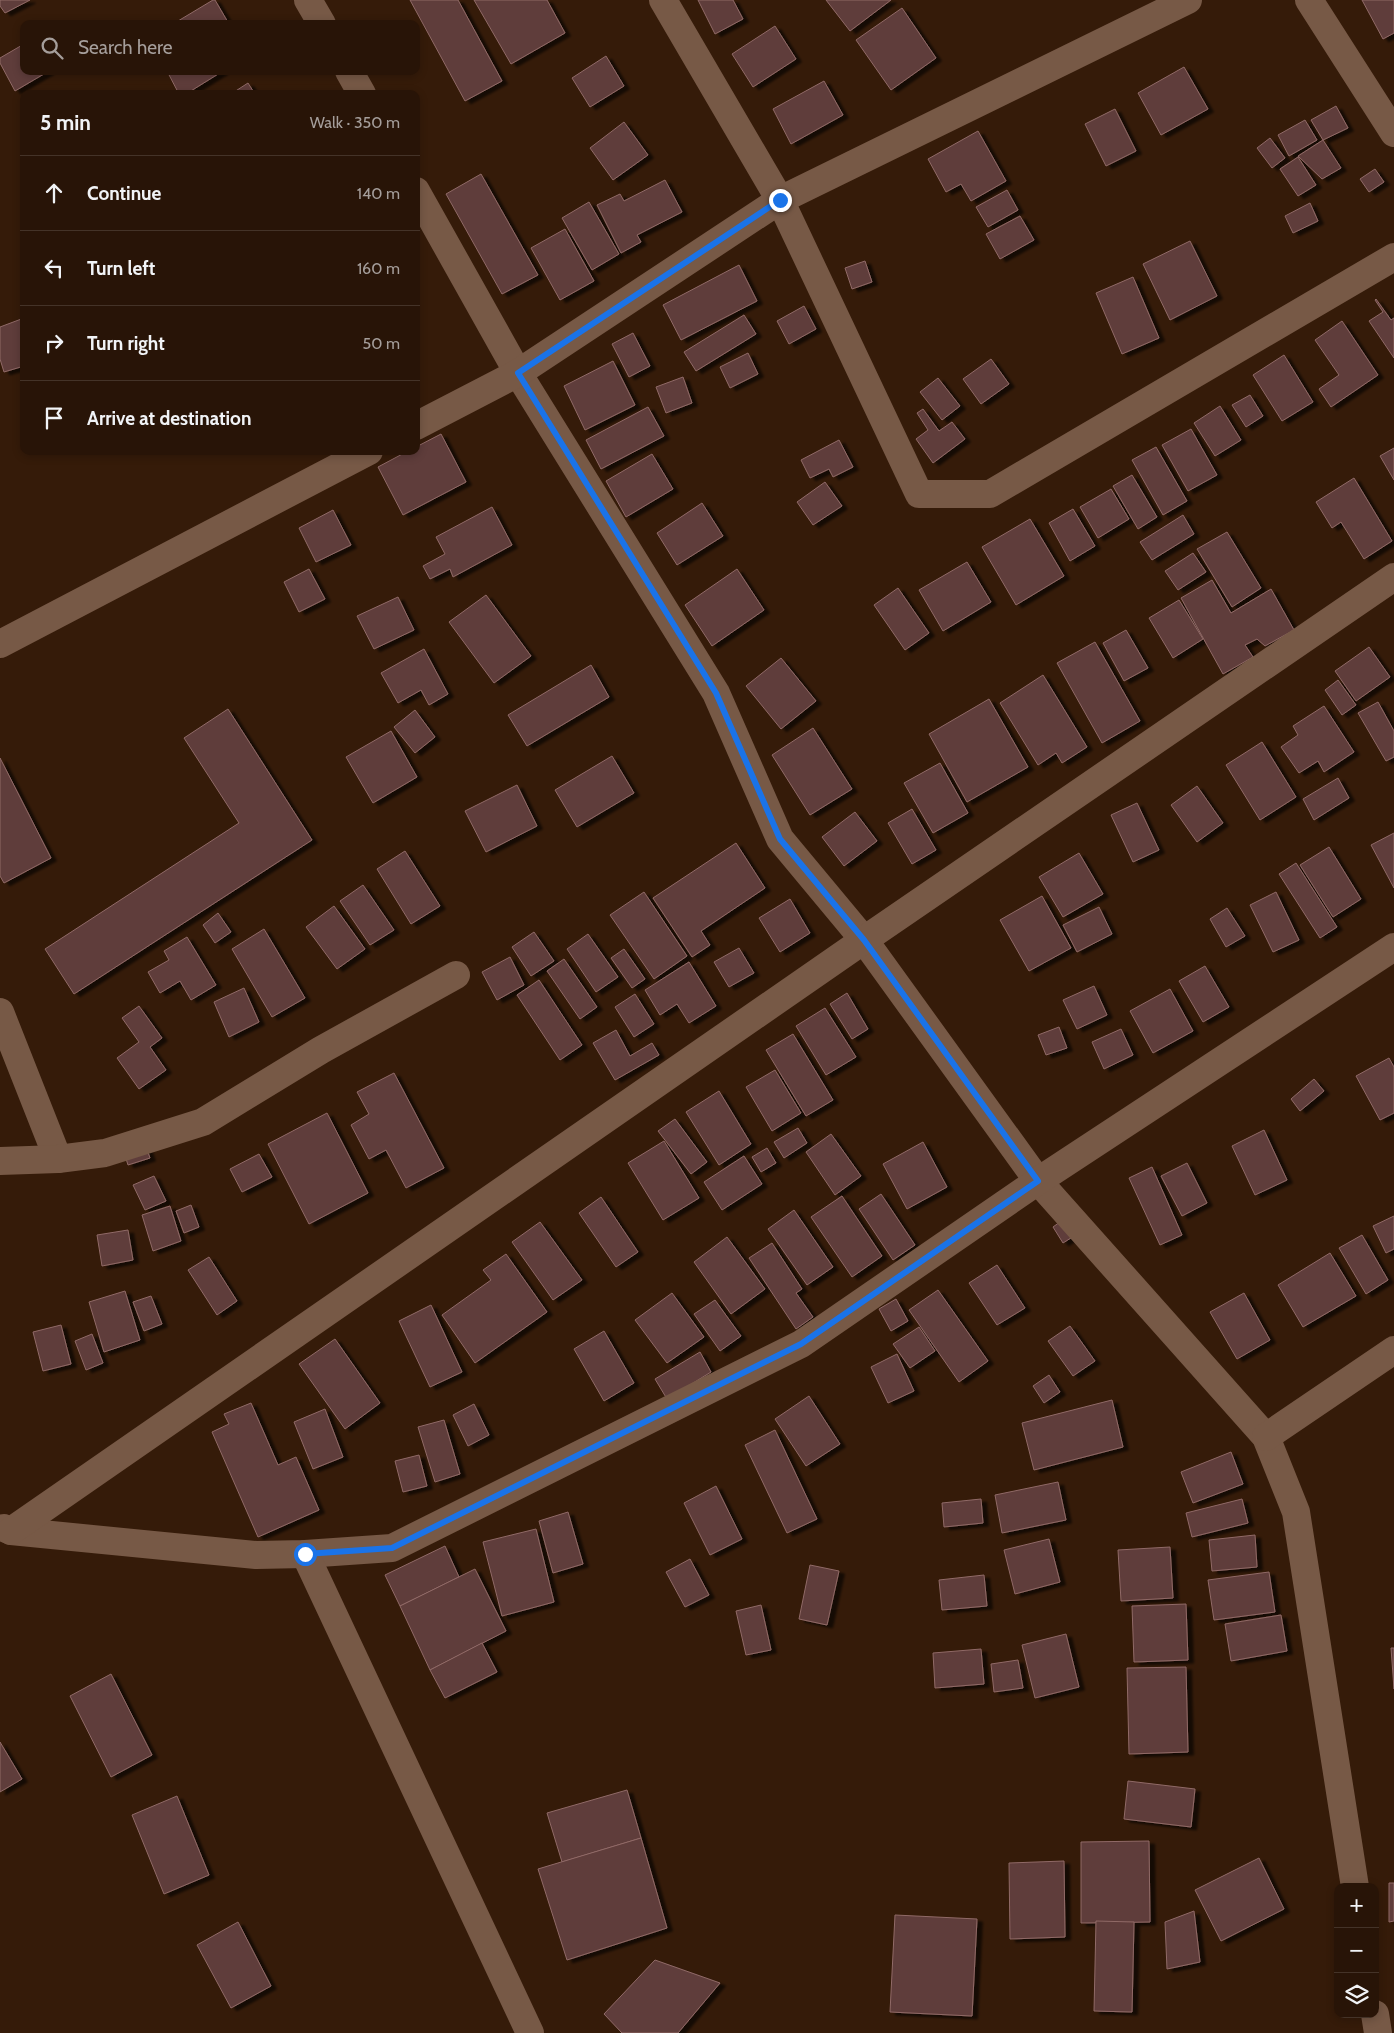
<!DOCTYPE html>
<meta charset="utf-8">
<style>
body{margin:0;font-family:Cabin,sans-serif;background:#342115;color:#f1f3f6}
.controls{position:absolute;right:15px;bottom:15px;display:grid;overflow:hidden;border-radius:10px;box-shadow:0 2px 8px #0003}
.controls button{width:45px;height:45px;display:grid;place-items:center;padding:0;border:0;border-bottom:1px solid #443328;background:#281407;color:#f1f3f6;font:25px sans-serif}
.stop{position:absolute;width:15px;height:15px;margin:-11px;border:4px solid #1a73e8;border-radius:50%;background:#fff}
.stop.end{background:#1a73e8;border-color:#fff;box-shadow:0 1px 5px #0008}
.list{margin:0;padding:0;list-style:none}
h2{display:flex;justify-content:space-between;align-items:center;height:65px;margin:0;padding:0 20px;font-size:21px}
h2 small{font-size:16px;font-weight:400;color:#a59e9b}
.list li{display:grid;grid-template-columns:32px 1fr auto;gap:15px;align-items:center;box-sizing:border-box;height:75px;padding:0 20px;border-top:1px solid #443328}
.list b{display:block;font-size:19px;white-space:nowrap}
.list em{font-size:16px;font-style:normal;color:#a59e9b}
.icon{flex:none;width:28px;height:28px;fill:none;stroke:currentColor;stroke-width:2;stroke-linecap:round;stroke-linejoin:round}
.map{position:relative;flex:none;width:1394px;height:2033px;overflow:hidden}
.search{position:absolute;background:#281407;box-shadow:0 2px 8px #0003;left:20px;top:20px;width:400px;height:55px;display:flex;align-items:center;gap:12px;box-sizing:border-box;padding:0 18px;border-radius:10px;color:#a59e9b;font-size:19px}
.panel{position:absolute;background:#281407;box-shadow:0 2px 8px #0003;left:20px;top:90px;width:400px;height:365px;border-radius:10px}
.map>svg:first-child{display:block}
.building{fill:#5f3c3a;stroke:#906a67;filter:url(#shadow)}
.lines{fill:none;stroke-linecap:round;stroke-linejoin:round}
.minor{stroke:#775946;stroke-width:28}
.route{stroke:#1a73e8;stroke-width:6}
</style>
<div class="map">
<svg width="1394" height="2033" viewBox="0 0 1394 2033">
<defs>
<filter id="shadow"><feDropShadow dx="5.5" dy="3" stdDeviation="1" flood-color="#0009"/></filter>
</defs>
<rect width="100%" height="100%" fill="#351b09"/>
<g class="building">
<polygon points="0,0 30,0 5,13 0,6"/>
<polygon points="213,0 215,0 229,24 173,24"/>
<polygon points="410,0 458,0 502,81 465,101"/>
<polygon points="474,0 547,0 565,33 511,64"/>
<polygon points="698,0 733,0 743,19 715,34"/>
<polygon points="826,0 891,0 850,31"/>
<polygon points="1362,0 1394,0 1394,33 1383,39"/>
<polygon points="902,8 936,58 891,90 856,40"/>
<polygon points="775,26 796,59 753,87 732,54"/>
<polygon points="24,44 24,71 49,71 15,91 0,63 0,58"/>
<polygon points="606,56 624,86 590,107 572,78"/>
<polygon points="1184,67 1208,109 1161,135 1138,93"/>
<polygon points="167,71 223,71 186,94 179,94"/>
<polygon points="824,81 843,115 791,144 773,109"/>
<polygon points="248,83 255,94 231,94"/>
<polygon points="1336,106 1348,128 1323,140 1311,120"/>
<polygon points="1115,109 1136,151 1106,166 1085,124"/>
<polygon points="1305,120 1317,140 1289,156 1278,135"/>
<polygon points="624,122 648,155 613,180 590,148"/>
<polygon points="978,131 1006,181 971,201 961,184 946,192 928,159"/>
<polygon points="1270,138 1285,158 1272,168 1257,148"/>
<polygon points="1323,140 1341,168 1322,179 1298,156"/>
<polygon points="1298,157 1316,185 1298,196 1280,169"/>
<polygon points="1375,169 1384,182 1369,192 1360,179"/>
<polygon points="481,174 538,275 502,294 446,194"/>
<polygon points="665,180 682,212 637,235 641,242 621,253 597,205 620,194 624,201"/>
<polygon points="1007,190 1018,210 988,227 976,207"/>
<polygon points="589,202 619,254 592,270 562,218"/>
<polygon points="1310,203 1318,221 1293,233 1285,216"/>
<polygon points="1020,216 1034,240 1000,259 986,234"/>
<polygon points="565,229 594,281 560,300 531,248"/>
<polygon points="1190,241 1217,296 1170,320 1143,264"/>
<polygon points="865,261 872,282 852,289 845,268"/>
<polygon points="739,265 757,301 681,340 663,305"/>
<polygon points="1133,277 1159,338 1122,354 1096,293"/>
<polygon points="1376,299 1391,320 1394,318 1394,358 1369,321 1383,312 1375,300"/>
<polygon points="804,306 816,329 789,344 777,321"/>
<polygon points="744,315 756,334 696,371 684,352"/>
<polygon points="24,318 24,366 4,372 0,359 0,327"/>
<polygon points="1342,321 1378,375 1331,407 1319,389 1339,375 1315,340"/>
<polygon points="633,333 650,366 629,377 612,344"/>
<polygon points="748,353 758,374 730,388 720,367"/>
<polygon points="1284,355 1313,402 1282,421 1253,375"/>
<polygon points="991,359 1009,384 981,404 963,379"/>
<polygon points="613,361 635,405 585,430 564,386"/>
<polygon points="683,377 692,403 666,413 656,387"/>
<polygon points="938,378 960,406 942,420 920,392"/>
<polygon points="1250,395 1263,416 1246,427 1232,405"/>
<polygon points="1220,406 1241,440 1215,456 1194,423"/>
<polygon points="648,407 664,436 601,469 586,440"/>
<polygon points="923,409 939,431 952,422 965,439 933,463 916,439 928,430 917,413"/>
<polygon points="1191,429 1217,475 1188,491 1162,445"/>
<polygon points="441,434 466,482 403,515 378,467 408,451 416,451 416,447"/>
<polygon points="839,440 853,467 833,477 829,469 810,478 801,460"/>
<polygon points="1156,447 1187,501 1163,515 1132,460"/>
<polygon points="1394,448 1394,480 1380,456"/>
<polygon points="652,454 673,489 626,517 606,481"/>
<polygon points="1132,475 1157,517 1138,529 1113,486"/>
<polygon points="1354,478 1392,541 1364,559 1341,522 1332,528 1316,502"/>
<polygon points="825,482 842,506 813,525 797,502"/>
<polygon points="1111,489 1129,519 1098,538 1080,507"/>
<polygon points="702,503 723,536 677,565 657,533"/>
<polygon points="492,507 512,545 453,577 450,569 430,579 423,566 445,554 436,537"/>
<polygon points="1073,509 1095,546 1070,561 1049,523"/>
<polygon points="333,510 351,545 316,562 299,528"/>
<polygon points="1183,515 1194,534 1152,560 1140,542"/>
<polygon points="1030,519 1064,576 1016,605 982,547"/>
<polygon points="1227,532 1261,588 1232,607 1197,549"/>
<polygon points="1193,553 1206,572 1178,590 1165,571"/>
<polygon points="967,562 991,602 943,631 919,590"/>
<polygon points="309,569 325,599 299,612 284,582"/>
<polygon points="737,569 764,610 712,646 685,605"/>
<polygon points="1212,580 1231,613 1271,589 1294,630 1265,646 1257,639 1245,645 1253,657 1223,674 1181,598"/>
<polygon points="898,588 929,633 905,650 874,605"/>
<polygon points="486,595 531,656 494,683 449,622"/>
<polygon points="398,597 414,630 374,649 357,616"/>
<polygon points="1179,600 1203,639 1173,658 1149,618"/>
<polygon points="1126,630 1148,668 1124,681 1103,643"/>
<polygon points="1095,642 1140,721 1102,743 1057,663"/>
<polygon points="1369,647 1390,677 1356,701 1335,671"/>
<polygon points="424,649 448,694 429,705 421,690 398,703 381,673"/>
<polygon points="781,658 816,701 781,729 746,686"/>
<polygon points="591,665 609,697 527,746 508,715"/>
<polygon points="1043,675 1087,747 1062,763 1056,753 1038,765 1000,703"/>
<polygon points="1338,680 1356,705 1342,715 1325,690"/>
<polygon points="989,699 1028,767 967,802 929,734"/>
<polygon points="1378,702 1394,731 1394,757 1386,761 1358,713"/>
<polygon points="1324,706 1354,752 1324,772 1318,761 1299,773 1281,747 1298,735 1293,726"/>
<polygon points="228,709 312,840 74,994 45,949 239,823 184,738"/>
<polygon points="415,710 435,737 415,753 394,727"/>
<polygon points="813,728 852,789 810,815 772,755"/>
<polygon points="391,731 417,777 373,803 346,757"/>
<polygon points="1262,742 1296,797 1260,820 1226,765"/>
<polygon points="612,756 634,793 577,827 555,790"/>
<polygon points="0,758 51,858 4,883 0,876"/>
<polygon points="940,763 968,813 933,833 904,783"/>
<polygon points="1338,778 1349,798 1314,820 1303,799"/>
<polygon points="517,785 537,826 486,852 465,811"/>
<polygon points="1197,786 1223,823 1197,842 1171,805"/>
<polygon points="1137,803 1159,850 1133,862 1111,815"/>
<polygon points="912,809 936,850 912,864 888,823"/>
<polygon points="855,812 877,841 844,866 822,837"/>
<polygon points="1394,833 1394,888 1371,845"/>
<polygon points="736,843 765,888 701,931 710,945 692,957 653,898"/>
<polygon points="1329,847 1361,899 1333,917 1300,865"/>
<polygon points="405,851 440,906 411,924 377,869"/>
<polygon points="1079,853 1103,894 1063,917 1039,877"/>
<polygon points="1296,863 1337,927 1320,938 1279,874"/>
<polygon points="363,885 394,930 370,945 340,901"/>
<polygon points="644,892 687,956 654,979 610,915"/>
<polygon points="1276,892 1299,940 1273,952 1250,905"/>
<polygon points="1042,896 1071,948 1029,971 1000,920"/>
<polygon points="790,899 810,933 780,952 759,918"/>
<polygon points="334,906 365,949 337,969 306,927"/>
<polygon points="1099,907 1112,934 1077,952 1063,925"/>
<polygon points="1227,908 1245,936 1226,947 1210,919"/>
<polygon points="218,913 231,932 215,943 203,925"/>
<polygon points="264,929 305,998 272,1017 232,949"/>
<polygon points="534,932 554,961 531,976 512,947"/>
<polygon points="588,934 618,977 596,992 567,949"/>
<polygon points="187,937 216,985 191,1000 180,981 160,993 148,972 169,960 164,951"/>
<polygon points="739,948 754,973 729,987 714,962"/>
<polygon points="624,949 645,979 632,988 611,958"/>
<polygon points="510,957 524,985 497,1000 482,972"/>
<polygon points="564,959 597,1007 580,1019 547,971"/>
<polygon points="689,962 716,1006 689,1023 677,1004 660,1015 645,990"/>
<polygon points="1205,966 1229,1007 1203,1022 1179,981"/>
<polygon points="539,980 582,1045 560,1060 517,995"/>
<polygon points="1094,986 1107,1015 1077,1029 1063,1000"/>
<polygon points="244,988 259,1022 229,1037 214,1002"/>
<polygon points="1170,989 1193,1031 1153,1053 1130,1011"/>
<polygon points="847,993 868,1029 852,1039 830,1004"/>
<polygon points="635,994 654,1024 634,1037 615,1007"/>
<polygon points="139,1006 162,1038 150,1047 166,1070 139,1089 117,1058 139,1042 122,1018"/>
<polygon points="825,1008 856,1057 826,1075 796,1026"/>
<polygon points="1059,1027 1067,1048 1046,1055 1038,1035"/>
<polygon points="1121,1029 1133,1055 1104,1069 1092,1042"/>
<polygon points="616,1030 630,1056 652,1043 659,1055 615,1080 593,1043"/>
<polygon points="793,1034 833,1100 806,1116 766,1050"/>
<polygon points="1389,1058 1394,1067 1394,1113 1380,1120 1356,1076"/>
<polygon points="775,1070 801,1113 772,1131 746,1087"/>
<polygon points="394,1073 444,1168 406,1188 386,1150 369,1159 351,1125 369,1114 357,1092"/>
<polygon points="1314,1079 1324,1091 1300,1111 1291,1099"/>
<polygon points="719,1091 751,1144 719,1165 686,1112"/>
<polygon points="327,1113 368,1193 309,1224 268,1144"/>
<polygon points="675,1119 707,1162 691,1174 658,1131"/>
<polygon points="798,1128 807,1143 784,1158 774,1142"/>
<polygon points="1264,1130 1287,1180 1255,1195 1232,1146"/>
<polygon points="831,1134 861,1176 835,1195 806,1152"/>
<polygon points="144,1141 150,1158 128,1165 123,1149"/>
<polygon points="664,1141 699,1198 663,1220 628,1163"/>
<polygon points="923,1142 947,1187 907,1209 883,1164"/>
<polygon points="767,1148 776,1163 761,1172 752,1157"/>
<polygon points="259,1154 272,1177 242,1192 230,1169"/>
<polygon points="744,1156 762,1184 722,1210 704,1182"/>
<polygon points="1187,1163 1207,1203 1182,1216 1161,1176"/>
<polygon points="1152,1167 1182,1235 1160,1245 1129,1178"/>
<polygon points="154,1176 166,1201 145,1210 133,1185"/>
<polygon points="881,1194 915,1245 893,1260 859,1209"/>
<polygon points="842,1196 882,1256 852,1277 811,1217"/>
<polygon points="601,1197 638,1252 616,1267 579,1213"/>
<polygon points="191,1205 199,1227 184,1233 176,1211"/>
<polygon points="170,1206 181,1241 153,1251 142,1215"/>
<polygon points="794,1210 833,1267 807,1285 768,1229"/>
<polygon points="1394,1216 1394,1249 1386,1253 1373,1226"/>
<polygon points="1064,1219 1074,1236 1063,1243 1053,1227"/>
<polygon points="540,1222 582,1280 553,1300 512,1242"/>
<polygon points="128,1230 133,1260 102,1266 97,1235"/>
<polygon points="1362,1235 1388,1280 1366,1294 1339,1248"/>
<polygon points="727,1237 765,1289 731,1314 694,1262"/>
<polygon points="772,1243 802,1289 796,1293 813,1317 796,1329 749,1258"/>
<polygon points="1330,1253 1356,1296 1303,1327 1278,1285"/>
<polygon points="506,1254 547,1312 475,1363 442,1315 491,1280 483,1270"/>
<polygon points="209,1257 237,1301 217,1315 188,1270"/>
<polygon points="997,1265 1025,1308 997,1325 969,1283"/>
<polygon points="938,1290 988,1361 959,1382 909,1310"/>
<polygon points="125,1291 140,1340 104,1352 89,1302"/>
<polygon points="672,1293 704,1337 667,1363 635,1320"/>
<polygon points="1244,1293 1270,1340 1237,1359 1210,1312"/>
<polygon points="151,1296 162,1324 144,1331 133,1302"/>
<polygon points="896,1299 908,1321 891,1331 879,1309"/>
<polygon points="715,1300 741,1336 720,1351 694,1314"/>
<polygon points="431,1305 462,1372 430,1387 399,1321"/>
<polygon points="61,1325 71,1364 43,1371 33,1332"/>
<polygon points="1070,1326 1095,1361 1073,1376 1048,1341"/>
<polygon points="919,1327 935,1351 910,1368 893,1344"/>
<polygon points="604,1331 634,1383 604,1401 574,1349"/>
<polygon points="92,1334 103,1363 86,1370 75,1341"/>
<polygon points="335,1339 380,1403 345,1429 299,1364"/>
<polygon points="700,1352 711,1372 667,1399 655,1379"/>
<polygon points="897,1354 914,1391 888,1403 871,1367"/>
<polygon points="1049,1375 1060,1392 1044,1403 1033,1386"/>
<polygon points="809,1396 840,1444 806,1466 775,1419"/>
<polygon points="1112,1400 1123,1447 1034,1470 1022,1423"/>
<polygon points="251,1403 278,1465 296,1457 319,1510 258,1537 212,1432 229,1424 224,1414"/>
<polygon points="474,1404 489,1435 468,1446 453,1415"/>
<polygon points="325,1409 343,1457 313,1469 294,1422"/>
<polygon points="444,1420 460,1474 435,1482 418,1427"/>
<polygon points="775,1430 817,1519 787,1533 745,1445"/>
<polygon points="1231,1452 1243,1484 1193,1503 1181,1472"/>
<polygon points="419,1455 427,1486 403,1492 395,1461"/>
<polygon points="1058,1482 1066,1520 1002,1533 995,1495"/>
<polygon points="716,1486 742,1539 710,1555 684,1503"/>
<polygon points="981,1499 983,1523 944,1527 942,1503"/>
<polygon points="1242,1499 1248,1523 1192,1537 1186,1513"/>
<polygon points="568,1512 583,1564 553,1573 539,1521"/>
<polygon points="536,1529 554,1602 502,1616 483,1542"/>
<polygon points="1255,1535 1257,1567 1212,1571 1209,1540"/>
<polygon points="1049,1539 1060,1582 1015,1594 1004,1550"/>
<polygon points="445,1546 459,1577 400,1606 385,1575"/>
<polygon points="1170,1547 1173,1598 1121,1601 1118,1550"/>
<polygon points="690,1559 709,1595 685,1607 666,1572"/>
<polygon points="810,1565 839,1571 827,1625 799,1619"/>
<polygon points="475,1569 506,1631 430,1670 400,1606"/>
<polygon points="1269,1572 1275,1612 1214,1620 1208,1580"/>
<polygon points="984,1575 987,1606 942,1610 939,1580"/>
<polygon points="1186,1604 1188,1660 1134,1662 1132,1606"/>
<polygon points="761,1605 771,1650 746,1655 736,1611"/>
<polygon points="1281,1615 1287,1651 1231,1661 1225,1624"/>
<polygon points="1066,1634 1079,1687 1035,1698 1022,1645"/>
<polygon points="482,1643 497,1672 445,1698 430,1670"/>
<polygon points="1391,1648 1394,1648 1394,1689"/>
<polygon points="981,1649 984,1684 935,1688 933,1653"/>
<polygon points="1018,1660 1023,1688 994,1692 991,1664"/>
<polygon points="1186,1667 1188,1752 1129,1754 1127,1668"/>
<polygon points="111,1674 152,1755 111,1777 70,1696"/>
<polygon points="0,1742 22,1779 0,1792"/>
<polygon points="1128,1781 1195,1789 1191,1827 1124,1819"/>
<polygon points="627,1790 641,1838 562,1862 547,1813"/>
<polygon points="177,1796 209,1875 164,1894 132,1815"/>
<polygon points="641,1838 667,1928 567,1960 538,1869"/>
<polygon points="1149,1841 1150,1922 1081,1923 1081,1842"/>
<polygon points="1259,1858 1284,1909 1221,1941 1195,1890"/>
<polygon points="1064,1861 1065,1937 1010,1939 1009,1863"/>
<polygon points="1389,1883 1394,1883 1394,1921 1389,1922"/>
<polygon points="1194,1911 1200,1962 1167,1969 1165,1922"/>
<polygon points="895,1915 977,1919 972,2016 890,2012"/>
<polygon points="1096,1921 1134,1922 1132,2012 1094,2011"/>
<polygon points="238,1922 271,1986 231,2008 197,1945"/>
<polygon points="655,1960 720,1983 678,2033 622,2033 604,2014"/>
</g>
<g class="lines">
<g class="minor">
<polyline points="308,0 322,24"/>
<polyline points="663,0 780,200 919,494 990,494 1394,257"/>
<polyline points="1309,0 1394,133"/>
<polyline points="349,71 362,94"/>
<polyline points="416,191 518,373 716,693 780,839 864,940 1038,1181 1266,1437 1296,1512 1355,1887"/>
<polyline points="416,426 518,373 780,200 1188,0"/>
<polyline points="0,644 369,451"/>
<polyline points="0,1012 58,1159"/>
<polyline points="0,1161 58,1159 105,1153 203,1122 321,1050 456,975"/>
<polyline points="1266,1437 1394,1350"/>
<polyline points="4,1528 11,1531 256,1555 305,1554 392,1548 801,1344 1038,1181 1394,947"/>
<polyline points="11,1531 864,940 1394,577"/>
<polyline points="305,1554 530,2033"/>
<polyline points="1375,2014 1378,2033"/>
</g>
</g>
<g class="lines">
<polyline class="route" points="305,1554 392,1548 801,1344 1038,1181 864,940 780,839 716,693 518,373 780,200"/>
</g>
</svg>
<div class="controls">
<button>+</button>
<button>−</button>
<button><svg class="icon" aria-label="layers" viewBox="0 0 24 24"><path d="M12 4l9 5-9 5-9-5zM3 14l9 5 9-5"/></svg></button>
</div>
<div class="stop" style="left:305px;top:1554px"></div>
<div class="stop end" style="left:780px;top:200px"></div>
<div class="search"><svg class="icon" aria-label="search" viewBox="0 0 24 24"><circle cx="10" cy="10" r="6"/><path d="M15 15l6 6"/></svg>Search here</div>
<section class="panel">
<h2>5 min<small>Walk · 350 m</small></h2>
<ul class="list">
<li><svg class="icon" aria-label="ahead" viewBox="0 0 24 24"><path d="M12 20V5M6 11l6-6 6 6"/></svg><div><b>Continue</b></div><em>140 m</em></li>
<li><svg class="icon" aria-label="left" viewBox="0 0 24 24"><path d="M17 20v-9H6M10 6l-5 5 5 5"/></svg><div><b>Turn left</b></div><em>160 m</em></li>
<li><svg class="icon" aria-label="right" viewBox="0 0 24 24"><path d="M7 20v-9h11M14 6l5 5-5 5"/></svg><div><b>Turn right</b></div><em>50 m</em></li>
<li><svg class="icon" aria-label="arrive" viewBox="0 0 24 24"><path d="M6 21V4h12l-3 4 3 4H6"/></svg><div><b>Arrive at destination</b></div></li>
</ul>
</section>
</div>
